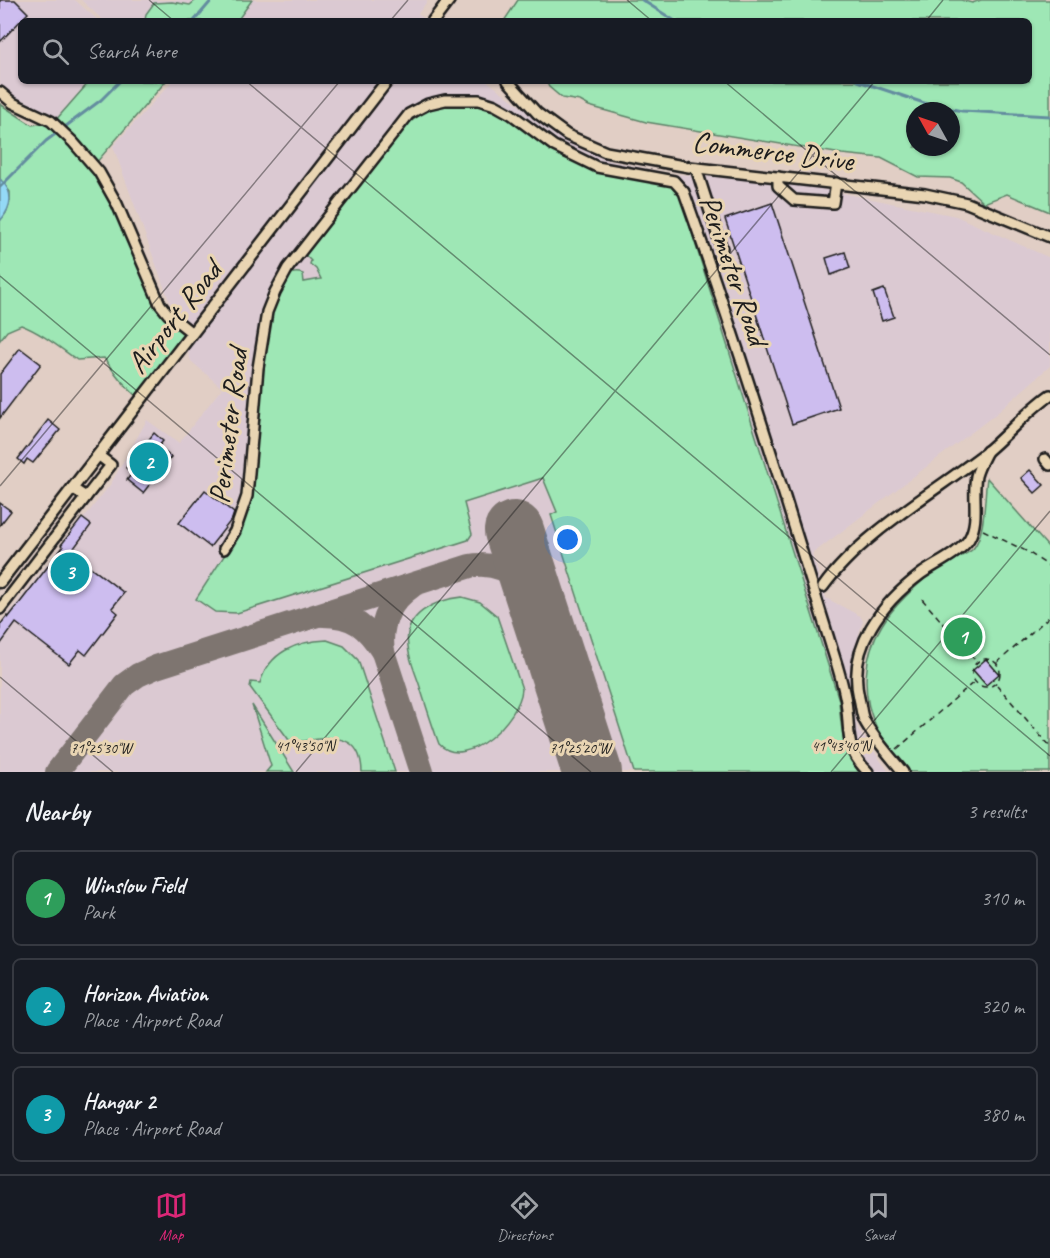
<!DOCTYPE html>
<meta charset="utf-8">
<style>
body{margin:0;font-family:Caveat,sans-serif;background:#20242c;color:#f1f3f6}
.compass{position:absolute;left:906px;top:102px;width:54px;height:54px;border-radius:50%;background:#171b24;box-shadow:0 2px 4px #0004;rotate:310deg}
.you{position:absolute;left:568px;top:540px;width:21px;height:21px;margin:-15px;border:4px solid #fff;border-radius:50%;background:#1a73e8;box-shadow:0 0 0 9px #1a73e833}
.badge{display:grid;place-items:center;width:39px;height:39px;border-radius:50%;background:#db2777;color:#fff;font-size:20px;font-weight:700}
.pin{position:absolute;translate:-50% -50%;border:3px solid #fff;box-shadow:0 2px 6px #0006}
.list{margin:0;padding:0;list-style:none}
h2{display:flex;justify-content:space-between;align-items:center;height:78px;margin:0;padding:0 24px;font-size:26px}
h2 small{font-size:20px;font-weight:400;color:#9ea1a6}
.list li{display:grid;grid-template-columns:39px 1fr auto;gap:18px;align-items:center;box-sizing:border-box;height:96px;margin:0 12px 12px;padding:0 12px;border:2px solid #363941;border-radius:9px}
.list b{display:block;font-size:22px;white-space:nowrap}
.list p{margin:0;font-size:20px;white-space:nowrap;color:#9ea1a6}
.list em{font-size:20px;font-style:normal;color:#9ea1a6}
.icon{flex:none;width:33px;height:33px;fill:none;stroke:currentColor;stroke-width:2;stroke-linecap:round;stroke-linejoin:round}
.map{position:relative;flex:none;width:1050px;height:772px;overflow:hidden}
.search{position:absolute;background:#171b24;box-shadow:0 2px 4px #0004;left:18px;right:18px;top:18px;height:66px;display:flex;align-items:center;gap:15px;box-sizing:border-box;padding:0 21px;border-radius:9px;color:#9ea1a6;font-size:22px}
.sheet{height:402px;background:#171b24}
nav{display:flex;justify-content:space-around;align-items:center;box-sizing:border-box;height:84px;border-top:2px solid #363941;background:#171b24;font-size:16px;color:#9ea1a6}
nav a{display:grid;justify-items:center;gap:3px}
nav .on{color:#db2777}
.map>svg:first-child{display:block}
.built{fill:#dbc9d2}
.green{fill:#9ee7b5;stroke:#5d8268;stroke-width:1.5;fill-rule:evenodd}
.water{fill:#94d9f6;stroke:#648d9f;stroke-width:1.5}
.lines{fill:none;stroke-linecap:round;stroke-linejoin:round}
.stream{stroke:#648d9f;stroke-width:3}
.taxiway{stroke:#7e7570;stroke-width:24}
.runway{stroke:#7e7570;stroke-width:60}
.building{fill:#cdbdef;stroke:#1c1c1c;stroke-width:1.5}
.minor-casing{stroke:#1c1c1c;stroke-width:14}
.major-casing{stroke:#1c1c1c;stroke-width:15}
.path{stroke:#1c1c1c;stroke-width:1.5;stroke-dasharray:6 4.5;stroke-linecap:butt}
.minor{stroke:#e9d5b3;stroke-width:9}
.major{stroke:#e9d5b3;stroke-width:10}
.ticks{fill:none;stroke:#1c1c1c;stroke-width:1.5;stroke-opacity:0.45}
.labels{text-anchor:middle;stroke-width:6;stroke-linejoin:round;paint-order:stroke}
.street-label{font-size:30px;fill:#1c1c1c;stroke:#e9d5b3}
.ticks-label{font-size:15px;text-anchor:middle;fill:#1c1c1c;stroke:#e9d5b3;stroke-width:6;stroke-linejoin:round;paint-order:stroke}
</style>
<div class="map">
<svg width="1050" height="772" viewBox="0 0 1050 772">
<rect width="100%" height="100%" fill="#e1cec5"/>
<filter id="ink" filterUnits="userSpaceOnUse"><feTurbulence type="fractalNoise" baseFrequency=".0167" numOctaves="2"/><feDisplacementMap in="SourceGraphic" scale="12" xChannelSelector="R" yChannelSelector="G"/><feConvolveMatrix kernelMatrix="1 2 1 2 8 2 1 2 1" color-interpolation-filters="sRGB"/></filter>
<g filter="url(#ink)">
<g class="built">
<polygon points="0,0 75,0 99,21 21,21 21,81 89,81 54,121 0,98"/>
<polygon points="81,0 428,0 418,14 426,21 104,21"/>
<polygon points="169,81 487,81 552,130 607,160 672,174 782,181 956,216 1050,258 1050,366 997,413 812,554 826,598 860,616 863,621 852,658 851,696 858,730 889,772 0,772 0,624 110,485 147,420 179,443 222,388 191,361 113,146 171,83"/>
</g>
<g class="green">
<polygon points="196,0 252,0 237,21 145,21 146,14 154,3 172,2 190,5"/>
<path d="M518,0H961L972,3L981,0H1050V212L1007,194L984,203L961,182L950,178L918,177L881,158L842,154L646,122L589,106L580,101L562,98L549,87L546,81H1029V21H504ZM915,111H951V147H915Z"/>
<path d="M90,81H166L95,164L160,304L191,332L138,398C125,386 114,373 104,358L77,360C60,348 40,332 21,325L7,331L0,340V221L6,213L10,201V192L0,179V104L32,125L54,122Z"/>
<path d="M459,102C470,103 480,104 490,108C513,117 531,139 552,151C589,172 626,177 667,183L675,187L680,195L839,700C841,726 842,751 859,772H634L551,515L557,512L543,478L464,503L472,534L468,540L237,613L215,612L196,599L237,536L251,498L263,366L270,312L286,279C291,273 295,271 303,274L304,282L321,279L316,269L310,264L311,261L305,255L402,128L427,110L440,105Z"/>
<path d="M987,478L1050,549V772H908C897,757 884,743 876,726C861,695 863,655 882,625C894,605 915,587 933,572C943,563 966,556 973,549C986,533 984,498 987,478Z"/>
<path d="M462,597L480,602L497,616L522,689C520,719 466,772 439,744C432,725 426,706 420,687C416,674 409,660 408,646C403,614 435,600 462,597Z"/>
<path d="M327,640L344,646L358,660L395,772H362C361,728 326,739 295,742L289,740L250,687L251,682L260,683C269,652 297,641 327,640Z"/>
<polygon points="252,705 294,772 266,772 271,766"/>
</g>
<path class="water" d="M0,179C14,192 12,207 0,221Z"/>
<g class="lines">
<g class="stream">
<polyline points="642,0 675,21"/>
<polyline points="194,21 212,0"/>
<polyline points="858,81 927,104 962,111 1050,116"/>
<polyline points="0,187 46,141 101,100 120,81"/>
</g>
<g class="taxiway">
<path d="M411,587C388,603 379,625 383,652L422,772"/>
<path d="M323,615C354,615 367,627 383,652"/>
<path d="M57,772L124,685L138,675L156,667L470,566C494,561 517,574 534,590"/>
</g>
<polyline class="runway" points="514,531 592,772"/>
</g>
<g class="building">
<polygon points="0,0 15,0 28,13 0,42"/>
<polygon points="772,203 839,408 792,424 725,219"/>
<polygon points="845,252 850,268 831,275 826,258"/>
<polygon points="884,289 894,317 882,321 873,293"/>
<polygon points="20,348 41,364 0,418 0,374"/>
<polygon points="48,420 60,430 33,463 27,459 24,464 18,459"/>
<polygon points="154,433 163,441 158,447 171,457 143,493 127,480 132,473 126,468"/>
<polygon points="1030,470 1044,485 1035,493 1021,478"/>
<polygon points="205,490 234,513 232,519 210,547 179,523"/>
<polygon points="0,503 11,511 0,525"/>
<polygon points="82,518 91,525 71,552 124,593 112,608 118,613 86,655 80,650 69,664 16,623 0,645 0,625 7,616 8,618 63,547 61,545"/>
<polygon points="986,659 999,674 986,685 973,670"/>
</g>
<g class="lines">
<g class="minor-casing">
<g id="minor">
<polyline points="508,81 537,113 567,135 606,152 689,167 925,194 967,203 1050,237"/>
<polyline points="0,92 13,103 51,121 73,142 99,172 117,204 160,304 168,314 192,333"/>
<polyline points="696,168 722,249"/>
<polyline points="778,177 778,186 794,200 833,203 836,183"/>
<polyline points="1045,459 1050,465"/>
<polyline points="86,497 111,465 98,455"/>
<path d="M224,549L235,531L247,496L258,368L267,312L275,292L288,268L409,114L428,104L445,100H479L495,105L511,114L554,146L597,167L674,181L684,192C740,348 788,507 837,665C841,679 846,695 847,710C850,738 846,750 868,772"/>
<path d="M823,587C861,534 933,493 985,453C1007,435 1026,412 1050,395"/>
<polyline points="0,609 86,497 72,488"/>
<path d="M903,772C890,756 874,739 864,720C861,714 861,705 859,698C847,647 882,603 921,574C935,564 960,553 969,539C980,520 972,497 976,476C978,468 983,459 987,451"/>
</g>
</g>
<g class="major-casing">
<g id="major">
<polyline points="433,21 449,0"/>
<polyline points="0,582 387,81"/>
</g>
</g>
<g class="path">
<polyline points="983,530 1028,552 1050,567"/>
<polyline points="922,599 975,660"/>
<circle cx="986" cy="673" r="14"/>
<polyline points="997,663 1050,616"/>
<polyline points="997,685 1050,747"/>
<polyline points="897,749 975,681"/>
</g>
<use href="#minor" class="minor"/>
<use href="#major" class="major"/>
</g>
</g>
<path class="ticks" d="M149,0L174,21M627,0L652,21M390,21L408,0M926,21L943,0M246,81L1050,756M724,81L1050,355M0,276L591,772M0,486L340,81M0,677L113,772M296,772L875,81M831,772L1050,511"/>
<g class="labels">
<g class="street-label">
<text transform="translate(773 151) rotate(7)" y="10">Commerce Drive</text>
<text transform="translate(734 270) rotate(71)" y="10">Perimeter Road</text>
<text transform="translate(174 317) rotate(-52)" y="10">Airport Road</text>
<text transform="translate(228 426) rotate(-83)" y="10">Perimeter Road</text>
</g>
</g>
<g class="ticks-label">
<text x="305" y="751">41°43'50"N</text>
<text x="841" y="751">41°43'40"N</text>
<text x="101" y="753">71°25'30"W</text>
<text x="580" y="753">71°25'20"W</text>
</g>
</svg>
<svg class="compass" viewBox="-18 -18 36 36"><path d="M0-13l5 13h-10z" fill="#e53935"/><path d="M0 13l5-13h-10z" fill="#9ea1a6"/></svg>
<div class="you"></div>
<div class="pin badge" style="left:963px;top:637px;background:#2e9e5b">1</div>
<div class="pin badge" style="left:149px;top:462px;background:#0f9aa8">2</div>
<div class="pin badge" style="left:70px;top:572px;background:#0f9aa8">3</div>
<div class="search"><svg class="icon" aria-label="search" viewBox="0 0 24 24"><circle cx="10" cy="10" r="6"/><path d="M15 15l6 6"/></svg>Search here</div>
</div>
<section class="sheet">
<h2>Nearby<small>3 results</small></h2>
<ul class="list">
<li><span class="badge" style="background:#2e9e5b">1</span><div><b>Winslow Field</b><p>Park</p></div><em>310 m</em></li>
<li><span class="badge" style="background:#0f9aa8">2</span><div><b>Horizon Aviation</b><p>Place · Airport Road</p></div><em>320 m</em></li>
<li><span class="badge" style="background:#0f9aa8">3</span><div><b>Hangar 2</b><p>Place · Airport Road</p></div><em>380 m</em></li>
</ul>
</section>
<nav>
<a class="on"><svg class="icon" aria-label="map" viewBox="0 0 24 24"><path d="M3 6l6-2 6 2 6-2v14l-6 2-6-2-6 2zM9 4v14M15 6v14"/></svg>Map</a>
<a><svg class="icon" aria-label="directions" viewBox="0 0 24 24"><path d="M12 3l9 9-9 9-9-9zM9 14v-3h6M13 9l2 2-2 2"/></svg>Directions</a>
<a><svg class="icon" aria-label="saved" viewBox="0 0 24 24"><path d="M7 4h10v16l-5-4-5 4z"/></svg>Saved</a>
</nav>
